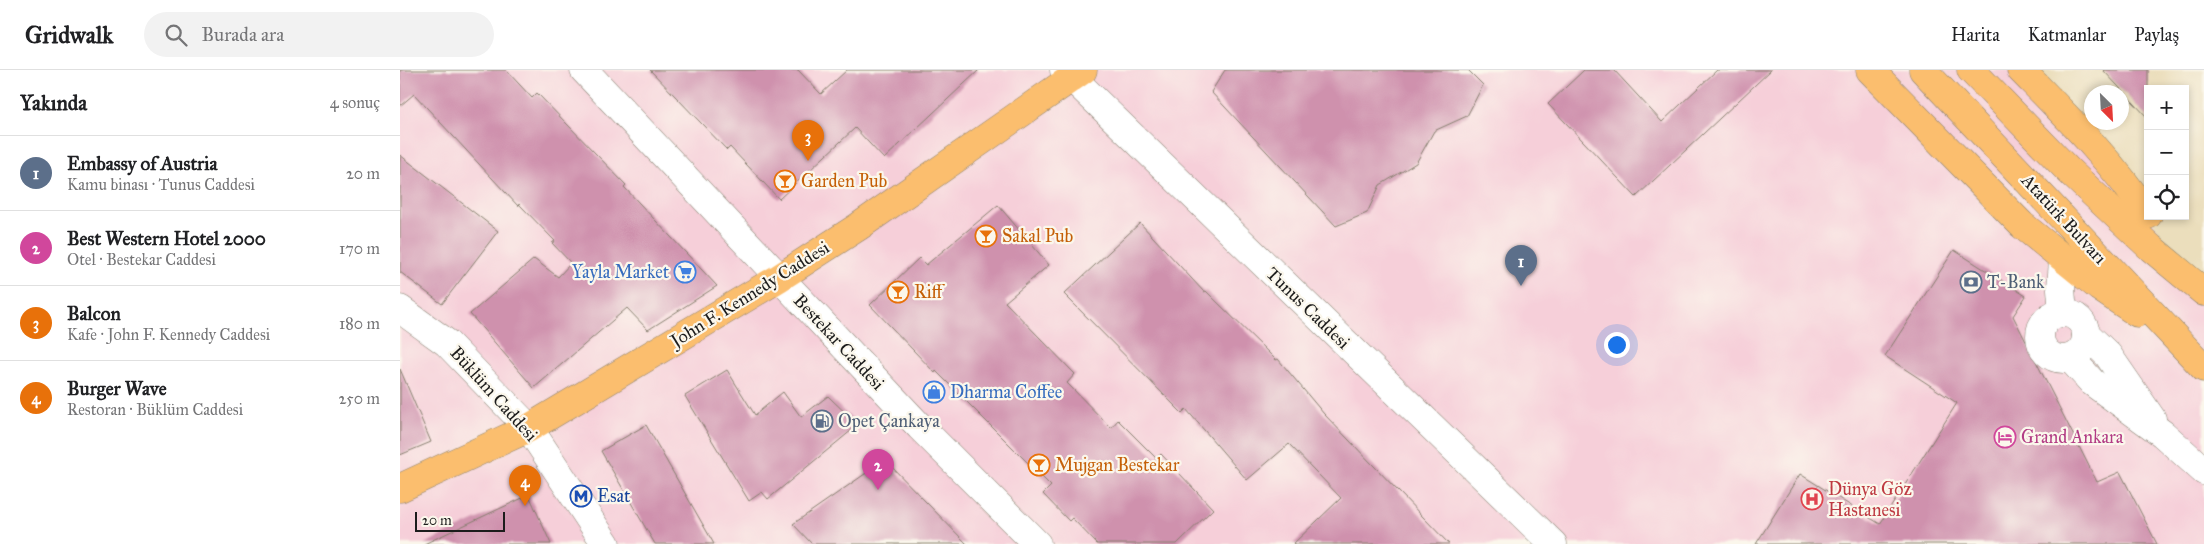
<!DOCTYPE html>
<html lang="tr">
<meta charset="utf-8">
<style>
body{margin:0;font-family:"IM FELL Great Primer",serif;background:#f2f2f2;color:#202124}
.controls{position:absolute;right:15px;top:15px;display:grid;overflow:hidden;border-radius:0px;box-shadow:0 2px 8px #0003}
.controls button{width:45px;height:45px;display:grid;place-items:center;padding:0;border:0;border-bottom:1px solid #e0e0e0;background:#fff;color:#202124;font:25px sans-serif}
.compass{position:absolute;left:1684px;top:15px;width:45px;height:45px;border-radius:50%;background:#fff;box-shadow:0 2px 8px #0003;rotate:156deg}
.scale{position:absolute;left:15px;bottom:12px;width:90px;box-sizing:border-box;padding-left:5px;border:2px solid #1c1c1c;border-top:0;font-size:14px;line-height:18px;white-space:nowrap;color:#1c1c1c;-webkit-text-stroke:4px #fbf7ec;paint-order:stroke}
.you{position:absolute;left:1216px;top:274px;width:18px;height:18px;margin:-12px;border:4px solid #fff;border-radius:50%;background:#1a73e8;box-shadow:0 0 0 8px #1a73e833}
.badge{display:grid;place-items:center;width:32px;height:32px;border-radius:50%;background:#1f6fb2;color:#fff;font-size:16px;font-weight:700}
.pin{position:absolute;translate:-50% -41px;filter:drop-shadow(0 1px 2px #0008)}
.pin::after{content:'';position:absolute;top:26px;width:18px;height:15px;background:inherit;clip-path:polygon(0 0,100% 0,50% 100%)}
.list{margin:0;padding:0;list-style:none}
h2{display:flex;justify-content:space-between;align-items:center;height:65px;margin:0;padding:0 20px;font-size:21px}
h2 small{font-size:16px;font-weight:400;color:#757577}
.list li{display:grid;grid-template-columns:32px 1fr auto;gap:15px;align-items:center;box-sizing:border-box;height:75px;padding:0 20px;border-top:1px solid #e0e0e0}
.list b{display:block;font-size:19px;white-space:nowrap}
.list p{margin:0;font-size:16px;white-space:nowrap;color:#757577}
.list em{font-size:16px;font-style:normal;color:#757577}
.icon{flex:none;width:28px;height:28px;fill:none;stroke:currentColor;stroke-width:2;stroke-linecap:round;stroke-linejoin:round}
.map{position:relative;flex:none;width:1804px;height:474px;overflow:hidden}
header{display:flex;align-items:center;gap:30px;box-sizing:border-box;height:70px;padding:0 25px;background:#fff;border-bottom:1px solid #e0e0e0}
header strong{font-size:24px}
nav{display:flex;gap:28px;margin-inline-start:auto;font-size:18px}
.search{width:350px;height:45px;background:#f2f2f2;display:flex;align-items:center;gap:12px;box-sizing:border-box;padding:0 18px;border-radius:28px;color:#757577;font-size:19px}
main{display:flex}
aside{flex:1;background:#fff}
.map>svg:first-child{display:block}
.built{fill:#f6cfd9}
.building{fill:#cf91ad}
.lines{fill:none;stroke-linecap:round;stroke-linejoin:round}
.minor-casing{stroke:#847d6c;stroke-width:29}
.major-casing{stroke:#847d6c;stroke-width:29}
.minor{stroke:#fff;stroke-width:28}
.major{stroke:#fbbe6e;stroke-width:28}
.labels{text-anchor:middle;stroke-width:4.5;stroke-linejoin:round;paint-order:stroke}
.food-label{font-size:18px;fill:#c56008;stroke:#fbf7ec;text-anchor:start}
.street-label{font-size:18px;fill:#1c1c1c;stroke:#fbf7ec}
.shop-label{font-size:18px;fill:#366cbe;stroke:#fbf7ec;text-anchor:end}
.service-label{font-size:18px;fill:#4e5e75;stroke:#fbf7ec;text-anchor:start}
.hotel-label{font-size:18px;fill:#b23c85;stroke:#fbf7ec;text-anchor:start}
.health-label{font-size:18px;fill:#be3a42;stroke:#fbf7ec;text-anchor:start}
.transit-label{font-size:18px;fill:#164399;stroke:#fbf7ec;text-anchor:start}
</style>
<header>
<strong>Gridwalk</strong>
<div class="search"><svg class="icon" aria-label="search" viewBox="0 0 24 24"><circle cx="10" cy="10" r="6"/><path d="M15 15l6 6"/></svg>Burada ara</div>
<nav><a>Harita</a><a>Katmanlar</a><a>Paylaş</a></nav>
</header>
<main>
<aside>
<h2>Yakında<small>4 sonuç</small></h2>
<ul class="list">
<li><span class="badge" style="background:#5c6f8a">1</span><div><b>Embassy of Austria</b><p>Kamu binası · Tunus Caddesi</p></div><em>20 m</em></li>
<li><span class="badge" style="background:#d1479c">2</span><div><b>Best Western Hotel 2000</b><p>Otel · Bestekar Caddesi</p></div><em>170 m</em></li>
<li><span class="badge" style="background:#e8710a">3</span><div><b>Balcon</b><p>Kafe · John F. Kennedy Caddesi</p></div><em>180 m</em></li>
<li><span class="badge" style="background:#e8710a">4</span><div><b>Burger Wave</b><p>Restoran · Büklüm Caddesi</p></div><em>250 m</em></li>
</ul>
</aside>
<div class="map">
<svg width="1804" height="474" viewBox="0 0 1804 474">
<rect width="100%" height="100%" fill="#fbf7ec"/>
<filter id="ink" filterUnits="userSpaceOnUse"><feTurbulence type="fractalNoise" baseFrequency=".02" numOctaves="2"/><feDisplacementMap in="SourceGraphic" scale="10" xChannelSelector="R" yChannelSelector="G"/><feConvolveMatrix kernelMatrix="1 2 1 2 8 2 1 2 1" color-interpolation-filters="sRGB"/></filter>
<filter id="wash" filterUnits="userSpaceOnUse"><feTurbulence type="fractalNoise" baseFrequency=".0096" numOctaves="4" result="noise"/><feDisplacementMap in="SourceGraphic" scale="20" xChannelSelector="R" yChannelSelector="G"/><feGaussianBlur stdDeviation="1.12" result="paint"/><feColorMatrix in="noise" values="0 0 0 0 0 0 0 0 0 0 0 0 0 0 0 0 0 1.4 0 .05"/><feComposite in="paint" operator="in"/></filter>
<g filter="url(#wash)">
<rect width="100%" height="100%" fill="#ebdebc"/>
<polygon class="built" points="0,0 1621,0 1749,146 1783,203 1804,222 1804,474 0,474"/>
<g id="blocks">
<g class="building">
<polygon points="0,0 106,0 132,28 137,23 226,115 224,117 317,216 248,260 227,238 134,318 70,244 134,189 158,207 171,193 152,173 155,171 119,134 118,136 14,24 0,36"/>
<polygon points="250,0 398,0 421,24 447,0 579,0 484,89 455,58 379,129 330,77 327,80"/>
<polygon points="825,0 1068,0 1083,15 1067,46 1034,61 1016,93 980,115 967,143 936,156 811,22"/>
<polygon points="1184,0 1214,0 1262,52 1317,0 1371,0 1236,127 1148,34"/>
<polygon points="1703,0 1748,0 1748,48"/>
<polygon points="0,85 98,161 42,234 0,202"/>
<polygon points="598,135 649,195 605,232 675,304 667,313 711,358 718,350 756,388 761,384 813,439 777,474 697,474 672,448 669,451 643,424 651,416 536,301 535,303 470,235 519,188 526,195"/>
<polygon points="740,153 804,222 806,221 876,290 878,289 924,344 1049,474 893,474 941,428 889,374 847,410 786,339 782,343 664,224"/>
<polygon points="1554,180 1626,226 1613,246 1697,412 1720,402 1757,474 1356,474 1400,404 1480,454 1557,333 1485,286"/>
<polygon points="0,299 31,372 0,385"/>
<polygon points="327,300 355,345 383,322 401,347 428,326 458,355 368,429 362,422 349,431 285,326"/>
<polygon points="246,355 314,474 255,474 201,381"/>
<polygon points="485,390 567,474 412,474 393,454"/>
<polygon points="129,425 151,474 24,474"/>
</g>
</g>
</g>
<g filter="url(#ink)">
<use href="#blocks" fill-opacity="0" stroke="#847d6c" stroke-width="1"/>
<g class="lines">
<g class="minor-casing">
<g id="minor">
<polyline points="184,0 520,357 637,474"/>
<polyline points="664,0 1153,474"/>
<polyline points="0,239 47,273 129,358 206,474"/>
<polyline points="1663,243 1661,219 1663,190"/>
<circle cx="1663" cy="266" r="23"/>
<polyline points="1686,264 1708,285 1752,349"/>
<polyline points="1670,288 1692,312 1763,364 1804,401"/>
</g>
</g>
<g class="major-casing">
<g id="major">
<polyline points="1470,0 1622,155 1700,218 1737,243"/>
<polyline points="1523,0 1804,298"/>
<polyline points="1571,0 1669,101 1751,178 1804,222"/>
<path d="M1621,0C1666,46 1712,91 1748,145"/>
<polyline points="0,418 129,358 379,208 458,157 683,0"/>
</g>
</g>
<use href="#minor" class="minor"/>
<use href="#major" class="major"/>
</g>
</g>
<defs>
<g id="bar-ring" transform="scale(1.125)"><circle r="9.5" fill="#fbf7ec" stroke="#e8710a" stroke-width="1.5"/><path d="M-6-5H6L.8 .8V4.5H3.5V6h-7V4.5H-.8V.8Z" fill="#e8710a"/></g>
<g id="supermarket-ring" transform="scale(1.125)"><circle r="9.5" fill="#fbf7ec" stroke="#3f7fe0" stroke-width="1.5"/><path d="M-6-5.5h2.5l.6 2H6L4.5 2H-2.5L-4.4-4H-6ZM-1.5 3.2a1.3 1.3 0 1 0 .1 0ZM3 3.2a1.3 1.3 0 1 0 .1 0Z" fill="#3f7fe0"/></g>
<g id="bank-ring" transform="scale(1.125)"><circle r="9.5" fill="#fbf7ec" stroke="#5c6f8a" stroke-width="1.5"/><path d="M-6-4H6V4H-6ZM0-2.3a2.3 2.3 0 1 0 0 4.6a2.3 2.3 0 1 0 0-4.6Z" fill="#5c6f8a"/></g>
<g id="shop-ring" transform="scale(1.125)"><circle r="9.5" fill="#fbf7ec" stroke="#3f7fe0" stroke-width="1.5"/><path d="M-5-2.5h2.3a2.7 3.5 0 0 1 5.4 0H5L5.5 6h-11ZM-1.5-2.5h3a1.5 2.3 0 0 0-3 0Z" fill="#3f7fe0"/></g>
<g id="fuel-ring" transform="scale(1.125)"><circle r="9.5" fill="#fbf7ec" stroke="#5c6f8a" stroke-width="1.5"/><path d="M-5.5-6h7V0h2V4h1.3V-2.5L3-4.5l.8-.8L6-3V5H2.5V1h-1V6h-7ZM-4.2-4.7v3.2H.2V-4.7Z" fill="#5c6f8a"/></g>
<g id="hotel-ring" transform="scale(1.125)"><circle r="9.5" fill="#fbf7ec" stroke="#d1479c" stroke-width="1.5"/><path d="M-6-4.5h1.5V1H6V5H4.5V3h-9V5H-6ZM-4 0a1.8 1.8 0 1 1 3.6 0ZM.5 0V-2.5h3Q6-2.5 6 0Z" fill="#d1479c"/></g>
<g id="metro-ring" transform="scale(1.125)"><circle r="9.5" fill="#fbf7ec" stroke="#1a4fb4" stroke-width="1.5"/><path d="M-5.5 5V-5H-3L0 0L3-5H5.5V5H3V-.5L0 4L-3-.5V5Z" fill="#1a4fb4"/></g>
<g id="hospital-ring" transform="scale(1.125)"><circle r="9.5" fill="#fbf7ec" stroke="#e0444e" stroke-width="1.5"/><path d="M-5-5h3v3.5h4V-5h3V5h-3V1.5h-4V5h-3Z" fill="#e0444e"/></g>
</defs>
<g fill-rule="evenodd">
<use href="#bar-ring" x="385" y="111"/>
<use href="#bar-ring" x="586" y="166"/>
<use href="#supermarket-ring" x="285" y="202"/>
<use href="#bank-ring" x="1571" y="212"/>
<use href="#bar-ring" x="498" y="222"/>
<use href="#shop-ring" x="534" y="322"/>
<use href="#fuel-ring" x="422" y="351"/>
<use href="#hotel-ring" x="1605" y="367"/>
<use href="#bar-ring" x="639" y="395"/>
<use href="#metro-ring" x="181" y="426"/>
<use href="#hospital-ring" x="1412" y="429"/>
</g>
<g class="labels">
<g class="food-label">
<text x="401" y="117">Garden Pub</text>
<text x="602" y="172">Sakal Pub</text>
<text x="514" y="228">Riff</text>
<text x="655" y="401">Mujgan Bestekar</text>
</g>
<g class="street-label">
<text transform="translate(1664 149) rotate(47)" y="6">Atatürk Bulvarı</text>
<text transform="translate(350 224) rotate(-32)" y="6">John F. Kennedy Caddesi</text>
<text transform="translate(908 238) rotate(44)" y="6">Tunus Caddesi</text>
<text transform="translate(439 272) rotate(47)" y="6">Bestekar Caddesi</text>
<text transform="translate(94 324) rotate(48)" y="6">Büklüm Caddesi</text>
</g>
<g class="shop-label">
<text x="269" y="208">Yayla Market</text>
<text x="550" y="328" text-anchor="start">Dharma Coffee</text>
</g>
<g class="service-label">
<text x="1587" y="218">T-Bank</text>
<text x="438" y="357">Opet Çankaya</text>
</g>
<g class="hotel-label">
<text x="1621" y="373">Grand Ankara</text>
</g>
<g class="health-label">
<text x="1428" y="425">Dünya Göz<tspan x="1428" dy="21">Hastanesi</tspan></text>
</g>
<g class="transit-label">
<text x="197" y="432">Esat</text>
</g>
</g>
</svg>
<div class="controls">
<button>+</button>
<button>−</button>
<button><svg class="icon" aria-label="locate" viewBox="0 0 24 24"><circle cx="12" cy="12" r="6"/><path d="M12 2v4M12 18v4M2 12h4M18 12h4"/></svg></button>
</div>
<svg class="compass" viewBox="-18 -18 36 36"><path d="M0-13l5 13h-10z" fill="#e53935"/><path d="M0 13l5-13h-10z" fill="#757577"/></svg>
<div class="scale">20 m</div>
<div class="you"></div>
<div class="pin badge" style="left:1121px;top:216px;background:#5c6f8a">1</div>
<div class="pin badge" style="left:478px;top:420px;background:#d1479c">2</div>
<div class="pin badge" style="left:408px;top:91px;background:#e8710a">3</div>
<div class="pin badge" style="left:125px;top:436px;background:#e8710a">4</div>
</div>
</main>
